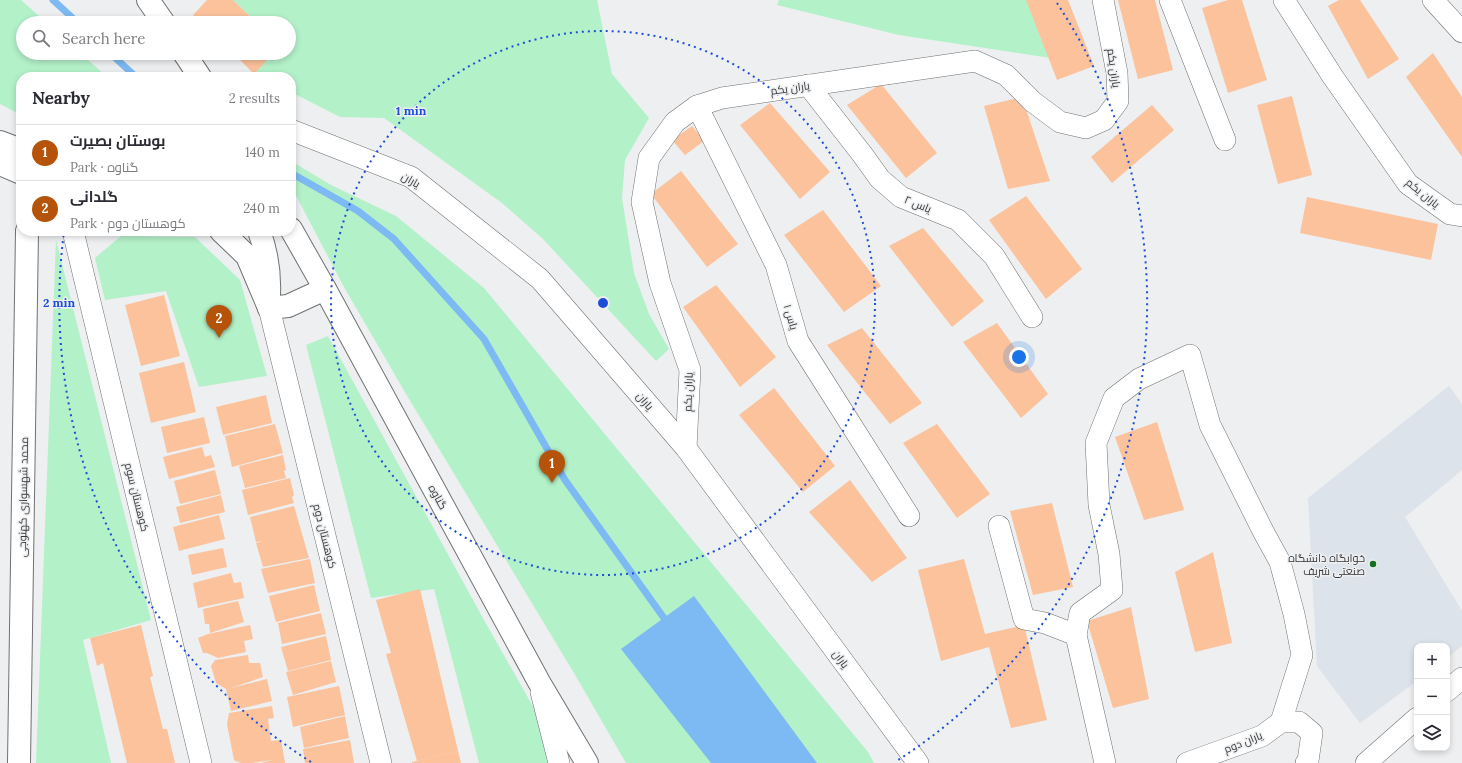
<!DOCTYPE html>
<meta charset="utf-8">
<style>
body{margin:0;font-family:Lora,Cairo,serif;background:#f7f7f7;color:#2b2b33}
.controls{position:absolute;right:12px;bottom:12px;display:grid;overflow:hidden;border-radius:8px;box-shadow:0 2px 6px #0003}
.controls button{width:36px;height:36px;display:grid;place-items:center;padding:0;border:0;border-bottom:1px solid #e1e1e2;background:#fff;color:#2b2b33;font:20px sans-serif}
.you{position:absolute;left:1019px;top:357px;width:14px;height:14px;margin:-10px;border:3px solid #fff;border-radius:50%;background:#1a73e8;box-shadow:0 0 0 6px #1a73e833}
.badge{display:grid;place-items:center;width:26px;height:26px;border-radius:50%;background:#b45309;color:#fff;font-size:13px;font-weight:700}
.pin{position:absolute;translate:-50% -33px;filter:drop-shadow(0 1px 2px #0008)}
.pin::after{content:'';position:absolute;top:21px;width:14px;height:12px;background:inherit;clip-path:polygon(0 0,100% 0,50% 100%)}
.list{margin:0;padding:0;list-style:none}
h2{display:flex;justify-content:space-between;align-items:center;height:52px;margin:0;padding:0 16px;font-size:17px}
h2 small{font-size:13px;font-weight:400;color:#7c7c81}
.list li{display:grid;grid-template-columns:26px 1fr auto;gap:12px;align-items:center;box-sizing:border-box;height:56px;padding:0 16px;border-top:1px solid #e1e1e2}
.list b{display:block;font-size:15px;white-space:nowrap}
.list p{margin:0;font-size:13px;white-space:nowrap;color:#7c7c81}
.list em{font-size:13px;font-style:normal;color:#7c7c81}
.icon{flex:none;width:22px;height:22px;fill:none;stroke:currentColor;stroke-width:2;stroke-linecap:round;stroke-linejoin:round}
.map{position:relative;flex:none;width:1462px;height:763px;overflow:hidden}
.search{position:absolute;background:#fff;box-shadow:0 2px 6px #0003;left:16px;top:16px;width:280px;height:44px;display:flex;align-items:center;gap:10px;box-sizing:border-box;padding:0 14px;border-radius:22px;color:#7c7c81;font-size:15px}
.panel{position:absolute;background:#fff;box-shadow:0 2px 6px #0003;left:16px;top:72px;width:280px;height:164px;border-radius:16px}
.map>svg:first-child{display:block}
.built{fill:#dce3ea}
.green{fill:#b3f1c9}
.water{fill:#7db9f2}
.lines{fill:none;stroke-linecap:round;stroke-linejoin:round}
.stream{stroke:#7db9f2;stroke-width:7}
.building{fill:#fbc29c}
.minor-casing{stroke:#6f7172;stroke-width:22}
.secondary-casing{stroke:#6f7172;stroke-width:24}
.minor{stroke:#fff;stroke-width:21}
.secondary{stroke:#fff;stroke-width:22}
.ring{fill:none;stroke:#1d4ed8;stroke-width:2;stroke-dasharray:2 4}
.poi-dot{fill:#15711e;stroke:#edeff1;stroke-width:1.5}
.labels{text-anchor:middle;stroke-width:3;stroke-linejoin:round;paint-order:stroke}
.street-label{font-size:11px;fill:#373839;stroke:#edeff1}
.poi-label{font-size:11px;fill:#373839;stroke:#edeff1;text-anchor:end}
.centre{fill:#1d4ed8;stroke:#edeff1;stroke-width:2}
.ring-label{font-size:12px;text-anchor:middle;font-weight:bold;fill:#1d4ed8;stroke:#edeff1;stroke-width:3;stroke-linejoin:round;paint-order:stroke}
</style>
<div class="map">
<svg width="1462" height="763" viewBox="0 0 1462 763">
<rect width="100%" height="100%" fill="#edeff1"/>
<polygon class="built" points="1449,386 1462,404 1462,470 1405,517 1462,611 1462,646 1447,658 1447,646 1417,646 1417,681 1360,723 1317,666 1308,498"/>
<g class="green">
<polygon points="0,0 21,0 47,23 23,23 23,53 80,53 107,77 21,77 21,115 0,104"/>
<polygon points="233,0 597,0 612,74 649,118 625,160 622,198 634,273 649,314 669,349 656,361 543,239 502,203 384,118 340,117 291,92 291,77 261,77 254,74 274,53 289,53 289,23 257,23"/>
<polygon points="779,0 1064,0 1077,62 899,35 777,5"/>
<polygon points="291,161 331,185 396,216 484,288 868,752 874,763 626,763 574,673 406,394 344,287 291,186"/>
<polygon points="121,236 195,237 240,280 267,376 199,387 166,291 105,300 95,258"/>
<polygon points="56,240 151,620 83,640 111,763 36,763"/>
<polygon points="328,336 484,620 565,763 479,763 434,589 371,598 306,345"/>
</g>
<polygon class="water" points="694,596 817,763 711,763 621,649"/>
<g class="lines">
<g class="stream">
<polyline points="53,0 78,23"/>
<polyline points="110,53 136,77"/>
<polyline points="291,173 358,211 394,239 484,339 565,480 669,625"/>
</g>
</g>
<g class="building">
<polygon points="207,0 233,0 257,23 201,23 193,15"/>
<polygon points="1026,0 1068,0 1094,66 1057,80"/>
<polygon points="1118,0 1155,0 1173,70 1138,79"/>
<polygon points="1228,0 1242,0 1267,80 1228,93 1202,8"/>
<polygon points="1339,0 1360,0 1399,59 1368,79 1328,6"/>
<polygon points="233,53 274,53 254,74"/>
<polygon points="1433,53 1462,97 1462,157 1406,77"/>
<polygon points="881,84 937,153 906,178 847,105"/>
<polygon points="1292,96 1312,175 1278,184 1257,105"/>
<polygon points="1022,97 1050,181 1008,189 984,106"/>
<polygon points="770,103 830,172 800,199 740,125"/>
<polygon points="1152,105 1174,130 1112,183 1091,157"/>
<polygon points="692,126 704,141 685,155 672,140"/>
<polygon points="681,171 738,244 707,267 651,194"/>
<polygon points="1026,196 1082,269 1046,299 989,220"/>
<polygon points="1307,197 1438,224 1431,260 1300,233"/>
<polygon points="823,210 881,286 844,312 784,235"/>
<polygon points="923,228 984,301 952,327 889,246"/>
<polygon points="716,285 776,357 740,387 683,307"/>
<polygon points="164,295 180,356 141,366 125,305"/>
<polygon points="997,323 1048,394 1021,418 963,342"/>
<polygon points="862,328 922,403 890,424 827,345"/>
<polygon points="184,362 196,412 151,423 139,373"/>
<polygon points="774,388 835,466 803,492 739,415"/>
<polygon points="266,395 272,423 223,435 216,407"/>
<polygon points="204,417 210,443 167,453 161,427"/>
<polygon points="1157,422 1184,510 1144,520 1115,437"/>
<polygon points="275,424 283,453 232,467 225,436"/>
<polygon points="937,424 990,494 957,518 903,443"/>
<polygon points="202,447 205,457 211,455 215,467 169,479 163,457"/>
<polygon points="283,455 286,470 284,471 286,478 245,488 239,466"/>
<polygon points="215,470 221,494 180,504 174,481"/>
<polygon points="290,478 294,495 292,497 294,503 248,515 242,490"/>
<polygon points="850,480 907,558 872,582 809,512"/>
<polygon points="221,495 225,512 180,523 176,507"/>
<polygon points="1052,503 1073,587 1033,595 1010,511"/>
<polygon points="294,506 309,558 263,567 256,543 262,541 256,542 250,517"/>
<polygon points="219,515 225,539 179,551 173,527"/>
<polygon points="223,548 227,567 192,575 188,555"/>
<polygon points="1213,552 1232,643 1195,652 1175,572"/>
<polygon points="310,559 315,583 268,593 261,569"/>
<polygon points="964,559 985,634 1024,625 1047,720 1011,728 989,647 941,661 918,570"/>
<polygon points="231,573 234,583 241,582 244,598 198,608 193,583"/>
<polygon points="314,585 320,611 276,622 269,596"/>
<polygon points="420,589 458,751 417,761 386,654 391,653 376,600"/>
<polygon points="238,601 244,622 210,633 209,624 205,624 203,609"/>
<polygon points="1131,607 1149,699 1113,708 1087,621"/>
<polygon points="321,613 326,634 282,644 278,623"/>
<polygon points="141,625 153,676 150,677 163,729 167,729 175,763 127,763 103,663 97,666 90,638"/>
<polygon points="250,625 253,639 244,641 246,652 218,658 207,653 203,653 198,638 208,634"/>
<polygon points="326,636 331,660 288,671 281,647"/>
<polygon points="248,655 249,663 260,663 263,677 231,688 267,679 272,701 231,711 226,689 216,683 211,666 215,660"/>
<polygon points="331,661 336,682 293,695 286,672"/>
<polygon points="339,686 345,715 293,727 287,697"/>
<polygon points="272,706 274,718 268,719 271,741 281,740 285,763 261,763 272,760 252,763 241,763 234,760 227,724 229,713"/>
<polygon points="345,716 349,738 304,748 300,727"/>
<polygon points="350,740 354,763 305,763 303,749"/>
<polygon points="458,751 461,763 412,763 412,762"/>
</g>
<g class="lines">
<g class="minor-casing">
<g id="minor">
<polyline points="1170,0 1225,140"/>
<polyline points="1284,0 1333,77 1408,184 1450,214 1462,216"/>
<polyline points="1433,0 1462,32"/>
<polyline points="808,85 862,154 880,179 901,197 958,220 994,256 1032,317"/>
<polyline points="697,106 776,265 798,341 909,516"/>
<polyline points="291,130 411,177 540,279 686,448 918,763"/>
<polyline points="73,231 201,763"/>
<polyline points="269,308 381,763"/>
<polyline points="686,448 690,370 660,283 642,202 649,158 675,122 697,106 722,98 975,61 1006,75 1033,102 1060,122 1086,128 1104,120 1118,101 1117,73 1103,0"/>
<polyline points="999,526 1024,619 1045,623 1076,635"/>
<polyline points="1447,691 1462,678"/>
<polyline points="541,692 559,763"/>
<polyline points="1105,763 1076,635 1080,613 1112,590 1109,554 1099,505 1096,443 1114,398 1139,379 1190,355 1210,425 1263,531 1280,562 1294,614 1302,655 1281,722"/>
<polyline points="1187,763 1262,736 1281,722 1299,722 1312,733 1308,761 1306,763"/>
<polyline points="1366,763 1417,718"/>
</g>
</g>
<g class="secondary-casing">
<g id="secondary">
<polyline points="148,0 164,23"/>
<polyline points="184,53 200,77"/>
<polyline points="0,142 21,150"/>
<polyline points="0,164 21,173"/>
<polyline points="291,229 325,289 539,682 587,763"/>
<polyline points="221,231 247,256 269,308"/>
<path d="M259,231C267,252 270,273 269,295"/>
<polyline points="269,308 288,306 325,289"/>
<polyline points="19,763 27,231"/>
</g>
</g>
<use href="#minor" class="minor"/>
<use href="#secondary" class="secondary"/>
</g>
<g class="ring">
<circle cx="603" cy="303" r="272"/>
<path d="M311 762A544 544 0 0 1 64 232M1057 3A544 544 0 0 1 895 762"/>
</g>
<circle class="poi-dot" cx="1373" cy="564" r="4"/>
<g class="labels">
<g class="street-label">
<text transform="translate(1114 68) rotate(82)" y="4">یاران یکم</text>
<text transform="translate(790 88) rotate(-8)" y="4">یاران یکم</text>
<text transform="translate(411 180) rotate(30)" y="4">یاران</text>
<text transform="translate(1423 193) rotate(39)" y="4">یاران یکم</text>
<text transform="translate(918 204) rotate(22)" y="4">یاس ۲</text>
<text transform="translate(791 317) rotate(74)" y="4">یاس ۱</text>
<text transform="translate(688 392) rotate(-88)" y="4">یاران یکم</text>
<text transform="translate(645 401) rotate(49)" y="4">یاران</text>
<text transform="translate(23 497) rotate(-89)" y="4">محمد شهسواری کهنوجی</text>
<text transform="translate(137 497) rotate(76)" y="4">کوهستان سوم</text>
<text transform="translate(438 497) rotate(61)" y="4">گناوه</text>
<text transform="translate(325 536) rotate(76)" y="4">کوهستان دوم</text>
<text transform="translate(841 659) rotate(53)" y="4">یاران</text>
<text transform="translate(1243 742) rotate(-22)" y="4">یاران دوم</text>
</g>
<g class="poi-label">
<text x="1365" y="562">خوابگاه دانشگاه<tspan x="1365" dy="13">صنعتی شریف</tspan></text>
</g>
</g>
<circle cx="603" cy="303" r="6" class="centre"/>
<g class="ring-label">
<text x="411" y="115">1 min</text>
<text x="59" y="307">2 min</text>
</g>
</svg>
<div class="controls">
<button>+</button>
<button>−</button>
<button><svg class="icon" aria-label="layers" viewBox="0 0 24 24"><path d="M12 4l9 5-9 5-9-5zM3 14l9 5 9-5"/></svg></button>
</div>
<div class="you"></div>
<div class="pin badge" style="left:552px;top:483px">1</div>
<div class="pin badge" style="left:219px;top:338px">2</div>
<div class="search"><svg class="icon" aria-label="search" viewBox="0 0 24 24"><circle cx="10" cy="10" r="6"/><path d="M15 15l6 6"/></svg>Search here</div>
<section class="panel">
<h2>Nearby<small>2 results</small></h2>
<ul class="list">
<li><span class="badge">1</span><div><b>بوستان بصیرت</b><p>Park · گناوه</p></div><em>140 m</em></li>
<li><span class="badge">2</span><div><b>گلدانی</b><p>Park · کوهستان دوم</p></div><em>240 m</em></li>
</ul>
</section>
</div>
